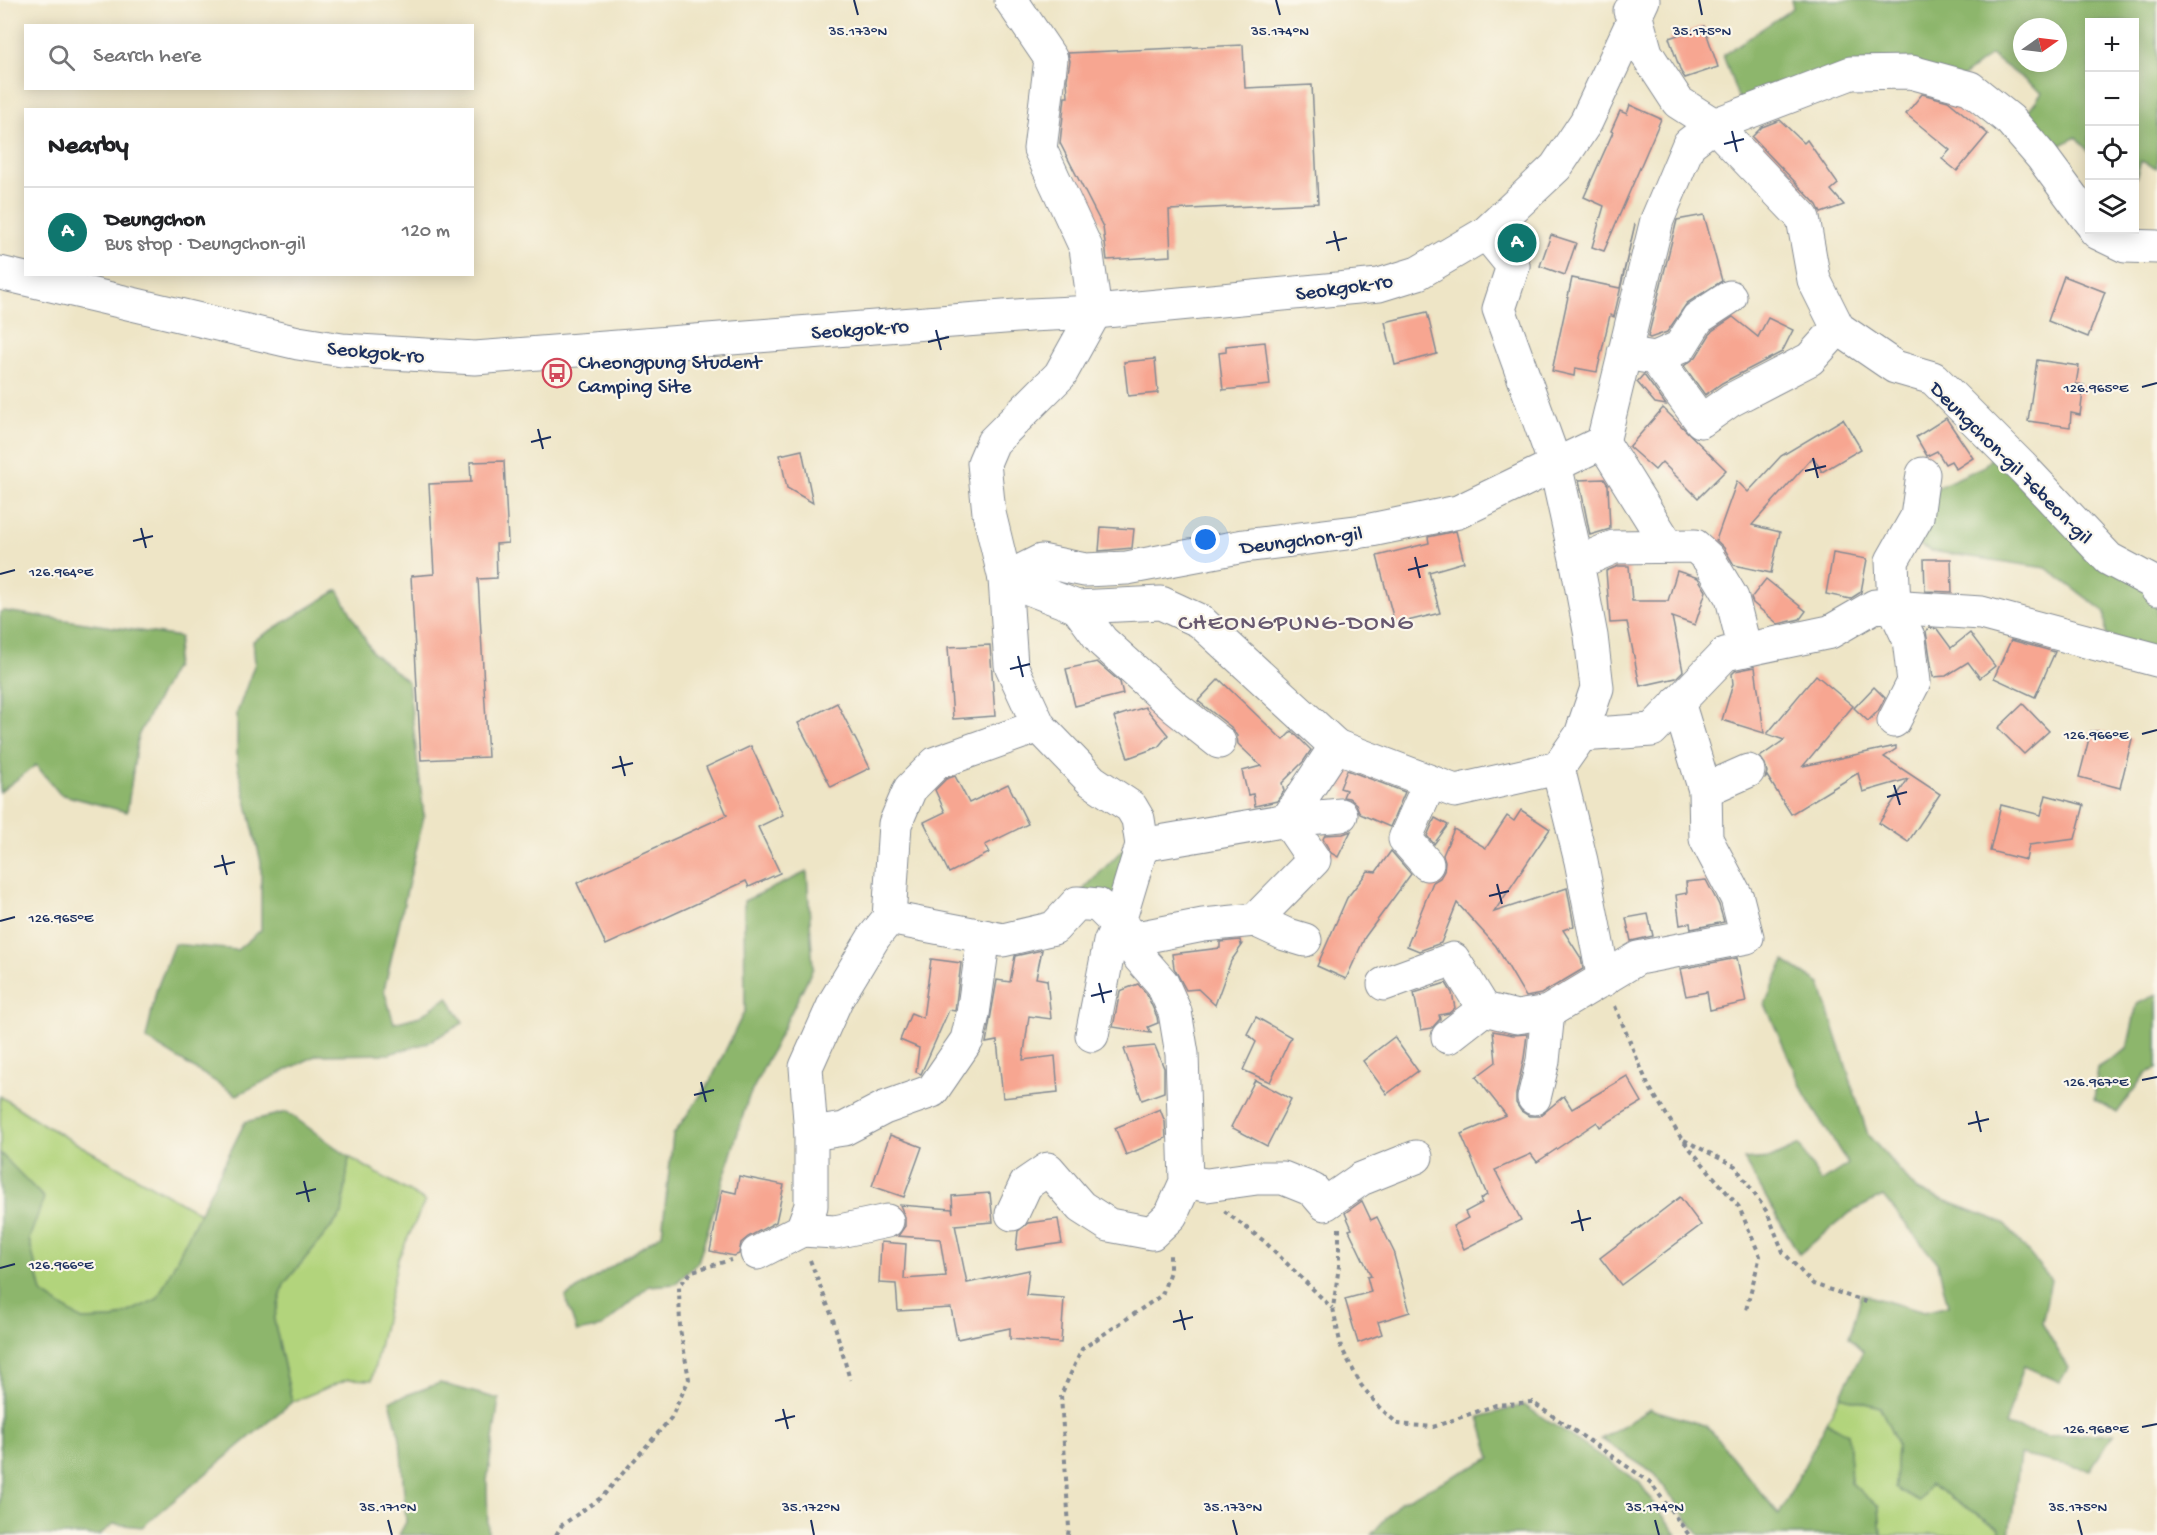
<!DOCTYPE html>
<meta charset="utf-8">
<style>
body{margin:0;font-family:"Gochi Hand",sans-serif;background:#f6f6f6;color:#202124}
.controls{position:absolute;right:18px;top:18px;display:grid;overflow:hidden;border-radius:0px;box-shadow:0 3px 15px #0003}
.controls button{width:54px;height:54px;display:grid;place-items:center;padding:0;border:0;border-bottom:2px solid #e0e0e0;background:#fff;color:#202124;font:30px sans-serif}
.compass{position:absolute;left:2013px;top:18px;width:54px;height:54px;border-radius:50%;background:#fff;box-shadow:0 3px 15px #0003;rotate:76deg}
.you{position:absolute;left:1206px;top:540px;width:21px;height:21px;margin:-15px;border:4px solid #fff;border-radius:50%;background:#1a73e8;box-shadow:0 0 0 9px #1a73e833}
.badge{display:grid;place-items:center;width:39px;height:39px;border-radius:50%;background:#0f766e;color:#fff;font-size:20px;font-weight:700}
.pin{position:absolute;translate:-50% -50%;border:3px solid #fff;box-shadow:0 2px 6px #0006}
.list{margin:0;padding:0;list-style:none}
h2{display:flex;justify-content:space-between;align-items:center;height:78px;margin:0;padding:0 24px;font-size:26px}
h2 small{font-size:20px;font-weight:400;color:#757577}
.list li{display:grid;grid-template-columns:39px 1fr auto;gap:18px;align-items:center;box-sizing:border-box;height:90px;padding:0 24px;border-top:2px solid #e0e0e0}
.list b{display:block;font-size:22px;white-space:nowrap}
.list p{margin:0;font-size:20px;white-space:nowrap;color:#757577}
.list em{font-size:20px;font-style:normal;color:#757577}
.icon{flex:none;width:33px;height:33px;fill:none;stroke:currentColor;stroke-width:2;stroke-linecap:round;stroke-linejoin:round}
.map{position:relative;flex:none;width:2157px;height:1535px;overflow:hidden}
.search{position:absolute;background:#fff;box-shadow:0 3px 15px #0003;left:24px;top:24px;width:450px;height:66px;display:flex;align-items:center;gap:15px;box-sizing:border-box;padding:0 21px;border-radius:0px;color:#757577;font-size:22px}
.panel{position:absolute;background:#fff;box-shadow:0 3px 15px #0003;left:24px;top:108px;width:450px;height:168px;border-radius:0px}
.map>svg:first-child{display:block}
.green{fill:#b2d47c;stroke:#66826d;stroke-width:1.5}
.forest{fill:#8db66c;stroke:#547265;stroke-width:1.5;fill-rule:evenodd}
.building{fill:#f7a691}
.lines{fill:none;stroke-linecap:round;stroke-linejoin:round}
.minor-casing{stroke:#848a92;stroke-width:35}
.path{stroke:#848a92;stroke-width:4;stroke-dasharray:4.5 4.5;stroke-linecap:butt}
.minor{stroke:#fff;stroke-width:33}
.ticks{fill:none;stroke:#1b2f5e;stroke-width:2}
.labels{text-anchor:middle;stroke-width:4.5;stroke-linejoin:round;paint-order:stroke}
.street-label{font-size:21px;fill:#1b2f5e;stroke:#fbf7ec}
.poi-label{font-size:21px;fill:#1b2f5e;stroke:#fbf7ec;text-anchor:start}
.quarter-label{font-size:24px;letter-spacing:1.5px;fill:#685970;stroke:#fbf7ec}
.ticks-label{font-size:15px;text-anchor:middle;fill:#1b2f5e;stroke:#fbf7ec;stroke-width:4.5;stroke-linejoin:round;paint-order:stroke}
</style>
<div class="map">
<svg width="2157" height="1535" viewBox="0 0 2157 1535">
<rect width="100%" height="100%" fill="#fbf7ec"/>
<filter id="ink" filterUnits="userSpaceOnUse"><feTurbulence type="fractalNoise" baseFrequency=".0167" numOctaves="2"/><feDisplacementMap in="SourceGraphic" scale="12" xChannelSelector="R" yChannelSelector="G"/><feConvolveMatrix kernelMatrix="1 2 1 2 8 2 1 2 1" color-interpolation-filters="sRGB"/></filter>
<filter id="wash" filterUnits="userSpaceOnUse"><feTurbulence type="fractalNoise" baseFrequency=".008" numOctaves="4" result="noise"/><feDisplacementMap in="SourceGraphic" scale="24" xChannelSelector="R" yChannelSelector="G"/><feGaussianBlur stdDeviation="1.35" result="paint"/><feColorMatrix in="noise" values="0 0 0 0 0 0 0 0 0 0 0 0 0 0 0 0 0 1.4 0 .05"/><feComposite in="paint" operator="in"/></filter>
<g filter="url(#wash)">
<rect width="100%" height="100%" fill="#eee5c6"/>
<g class="green">
<polygon points="0,1096 46,1126 200,1213 158,1299 114,1319 82,1320 42,1293 29,1239 43,1198 0,1153"/>
<polygon points="349,1157 425,1201 398,1259 372,1380 348,1379 292,1402 274,1320 284,1284 342,1214"/>
<polygon points="1840,1396 1880,1407 1897,1444 1895,1488 1930,1484 1998,1527 2002,1535 1881,1535 1879,1507 1851,1483 1848,1434 1827,1422"/>
</g>
<g class="forest">
<path d="M1791,0H2157V168L2141,161L2135,180L2134,22H2090L2089,152L2076,137L2050,151L2021,120L2042,93L1991,55L1959,79L1739,100L1723,55L1793,8ZM2022,27H2058V63H2022Z"/>
<polygon points="1996,453 2148,591 2157,609 2157,652 2106,635 2105,612 2046,568 1931,551 1911,541 1929,491 1983,467"/>
<polygon points="338,590 373,653 408,682 424,816 384,990 394,1023 420,1016 448,997 463,1023 427,1043 389,1054 317,1055 237,1095 146,1039 156,991 174,944 237,950 261,930 261,862 237,763 237,713 255,663 253,641"/>
<polygon points="4,611 180,637 175,666 138,736 127,812 60,794 36,765 0,792 0,612"/>
<polygon points="1132,840 1113,910 1076,897"/>
<polygon points="807,872 813,968 748,1099 698,1262 675,1284 649,1286 602,1327 577,1332 565,1297 662,1234 673,1135 710,1082 745,1010 744,901"/>
<polygon points="1784,961 1820,984 1868,1135 1917,1190 2004,1223 2051,1280 2042,1323 2068,1368 2060,1382 2024,1366 2005,1425 2047,1436 2114,1433 2090,1470 2020,1455 2010,1535 2002,1535 1998,1527 1930,1484 1919,1502 1895,1488 1897,1444 1880,1407 1840,1396 1863,1351 1849,1338 1862,1294 1924,1312 1948,1306 1938,1264 1883,1196 1851,1212 1799,1254 1744,1160 1771,1158 1799,1145 1821,1182 1848,1164 1806,1097 1765,1004"/>
<polygon points="2157,994 2157,1069 2146,1073 2117,1113 2094,1099 2098,1067 2127,1049 2137,1004"/>
<polygon points="287,1112 349,1157 342,1214 284,1284 274,1320 292,1402 142,1527 114,1524 99,1535 0,1535 0,1153 44,1198 29,1239 42,1293 82,1320 114,1319 157,1299 245,1122"/>
<polygon points="440,1383 499,1399 487,1481 488,1535 399,1535 406,1522 400,1438 390,1401"/>
<polygon points="1524,1405 1639,1482 1677,1535 1371,1535 1400,1502 1491,1458 1479,1417"/>
<polygon points="1650,1409 1707,1426 1779,1515 1827,1422 1848,1434 1851,1483 1879,1507 1881,1535 1699,1535 1655,1474 1601,1439"/>
</g>
<g id="blocks">
<g class="building">
<polygon points="1704,26 1718,67 1685,78 1681,72 1669,38"/>
<polygon points="1243,45 1245,88 1312,85 1318,203 1169,210 1171,256 1107,260 1103,227 1060,143 1065,97 1068,97 1067,79 1070,61 1068,53"/>
<polygon points="1922,94 1948,101 1988,134 1957,171 1942,159 1950,150 1906,114"/>
<polygon points="1630,105 1661,119 1604,251 1592,247 1604,206 1584,197 1613,132 1611,131 1620,111 1627,114"/>
<polygon points="1780,120 1804,143 1807,140 1838,184 1831,190 1844,205 1821,213 1817,205 1752,137 1762,127"/>
<polygon points="1704,215 1722,281 1687,303 1667,332 1650,338 1648,337 1677,220"/>
<polygon points="1635,224 1614,317 1610,315 1597,372 1575,368 1574,376 1552,371 1572,278 1620,288"/>
<polygon points="1551,235 1576,243 1565,275 1540,266"/>
<polygon points="2064,276 2105,292 2088,337 2048,321"/>
<polygon points="1427,312 1437,354 1395,365 1385,322"/>
<polygon points="1733,317 1758,337 1768,318 1793,330 1782,352 1722,383 1705,395 1684,366 1696,357 1712,331"/>
<polygon points="1265,342 1270,385 1223,390 1219,353 1226,352 1226,346"/>
<polygon points="1155,359 1158,393 1128,396 1124,362"/>
<polygon points="2037,360 2079,366 2076,384 2084,385 2080,415 2071,413 2070,427 2028,421"/>
<polygon points="1643,375 1644,375 1666,405 1655,403 1637,382"/>
<polygon points="1663,408 1726,470 1698,498 1662,462 1655,470 1629,447"/>
<polygon points="1946,418 1973,458 1956,469 1951,461 1945,464 1937,451 1927,456 1916,437"/>
<polygon points="1843,419 1861,449 1822,472 1813,457 1752,525 1780,532 1771,573 1734,565 1724,548 1716,540 1737,481 1748,492 1781,456"/>
<polygon points="802,450 813,503 787,488 780,455"/>
<polygon points="504,461 508,543 496,544 497,578 478,579 488,757 421,760 411,576 434,574 429,484 471,482 470,462"/>
<polygon points="1604,479 1608,485 1610,529 1590,535 1579,480"/>
<polygon points="1101,527 1134,529 1132,548 1099,551"/>
<polygon points="1456,531 1464,562 1429,572 1440,613 1395,624 1377,556 1429,543 1428,537"/>
<polygon points="1833,553 1867,559 1861,592 1850,599 1826,594"/>
<polygon points="1924,559 1951,559 1952,592 1925,591"/>
<polygon points="1618,566 1629,566 1632,601 1668,601 1677,571 1698,578 1706,591 1695,625 1672,617 1683,671 1676,678 1640,686 1627,622 1610,623 1606,571"/>
<polygon points="1766,579 1806,611 1800,619 1778,624 1753,603 1751,598"/>
<polygon points="1929,628 1937,629 1951,648 1970,633 1995,666 1980,678 1968,662 1946,676 1933,677 1926,631"/>
<polygon points="2011,640 2055,652 2035,697 1994,678"/>
<polygon points="990,645 995,716 953,719 948,647"/>
<polygon points="1097,662 1120,682 1123,694 1075,706 1066,669"/>
<polygon points="1755,667 1764,733 1722,720 1733,684 1732,674 1735,671"/>
<polygon points="1816,675 1853,706 1803,766 1896,746 1896,749 1884,757 1940,794 1908,842 1879,823 1908,779 1863,792 1858,773 1791,814 1767,776 1765,779 1767,772 1765,764 1760,757 1784,740 1767,734"/>
<polygon points="1219,679 1283,740 1292,731 1311,750 1303,762 1282,783 1284,791 1277,801 1255,806 1253,794 1248,795 1242,771 1261,766 1238,744 1237,736 1231,727 1198,701"/>
<polygon points="1874,687 1885,698 1878,711 1868,721 1854,708"/>
<polygon points="837,703 870,768 831,787 798,723"/>
<polygon points="2023,704 2049,731 2024,754 1998,728"/>
<polygon points="1145,707 1168,735 1158,747 1128,758 1114,717"/>
<polygon points="2091,731 2099,731 2132,739 2120,788 2079,777"/>
<polygon points="751,746 783,815 758,827 780,873 749,887 746,881 606,945 577,883 727,815 706,767"/>
<polygon points="1347,770 1405,792 1390,827 1360,814 1356,804 1349,798 1343,797 1346,790 1340,788"/>
<polygon points="955,776 969,803 1008,784 1028,824 985,845 989,853 949,873 924,822 945,812 935,790 946,779"/>
<polygon points="2046,795 2084,805 2075,839 2029,845 2026,860 1990,851 2001,805 2041,815"/>
<polygon points="1521,810 1550,829 1494,912 1567,888 1574,926 1563,930 1581,958 1583,969 1541,994 1526,997 1496,946 1457,903 1441,943 1419,951 1407,946 1433,882 1440,878 1444,871 1445,861 1443,855 1454,829 1486,848 1507,816 1514,821"/>
<polygon points="1435,818 1448,825 1434,844 1427,836"/>
<polygon points="1351,831 1338,857 1331,853 1323,839 1325,835 1343,834"/>
<polygon points="1391,851 1411,874 1365,937 1346,979 1317,966 1347,898 1368,871 1376,872"/>
<polygon points="1706,880 1719,905 1724,922 1691,929 1690,923 1680,925 1676,895 1687,893 1686,882"/>
<polygon points="1648,914 1653,936 1631,941 1626,918"/>
<polygon points="1240,940 1241,945 1243,944 1231,961 1215,1005 1198,989 1186,990 1174,968 1172,954 1220,948 1220,942"/>
<polygon points="1042,950 1036,978 1047,980 1051,1019 1029,1016 1023,1060 1055,1056 1058,1092 1003,1098 997,1041 986,1043 997,980 1010,982 1015,956"/>
<polygon points="1737,958 1746,1002 1710,1010 1707,992 1686,996 1680,969"/>
<polygon points="931,959 961,963 955,1011 949,1010 921,1074 916,1072 919,1048 900,1040 911,1013 923,1018"/>
<polygon points="1446,983 1452,993 1455,1008 1449,1013 1439,1015 1440,1019 1432,1028 1421,1030 1414,993"/>
<polygon points="1138,984 1146,993 1157,1017 1158,1023 1148,1027 1151,1033 1113,1027 1120,991"/>
<polygon points="1256,1017 1291,1037 1270,1082 1243,1070 1256,1042 1247,1034"/>
<polygon points="1493,1031 1513,1035 1527,1034 1524,1058 1516,1094 1516,1103 1521,1111 1529,1116 1540,1116 1564,1096 1572,1109 1627,1076 1642,1102 1600,1127 1597,1122 1537,1162 1531,1154 1495,1170 1521,1220 1464,1249 1453,1226 1468,1218 1465,1212 1482,1203 1480,1199 1487,1195 1461,1134 1506,1115 1476,1077 1496,1062"/>
<polygon points="1394,1037 1418,1071 1387,1094 1363,1061"/>
<polygon points="1155,1046 1164,1068 1164,1092 1142,1100 1124,1049"/>
<polygon points="1255,1080 1291,1099 1267,1146 1231,1127"/>
<polygon points="1160,1109 1165,1122 1166,1138 1126,1155 1115,1128"/>
<polygon points="890,1135 922,1147 904,1197 872,1186"/>
<polygon points="739,1176 784,1185 776,1222 748,1237 741,1243 739,1254 734,1256 710,1251 722,1190 736,1193"/>
<polygon points="990,1193 993,1222 955,1225 967,1283 1029,1270 1026,1295 1064,1298 1061,1343 1010,1339 1010,1328 957,1339 951,1308 898,1311 896,1284 879,1283 881,1242 906,1244 904,1279 946,1276 940,1239 898,1236 905,1226 905,1217 900,1205 952,1209 953,1213 952,1196"/>
<polygon points="1680,1197 1701,1225 1621,1285 1600,1258"/>
<polygon points="1362,1201 1371,1220 1377,1217 1395,1254 1394,1255 1410,1312 1378,1322 1382,1334 1358,1343 1345,1299 1371,1292 1367,1277 1371,1276 1349,1230 1352,1229 1345,1213"/>
<polygon points="1058,1219 1062,1243 1016,1250 1018,1231 1028,1223"/>
</g>
</g>
</g>
<g filter="url(#ink)">
<use href="#blocks" fill-opacity="0" stroke="#848a92" stroke-width="1.5"/>
<g class="lines">
<g class="minor-casing">
<g id="minor">
<polyline points="1011,0 1051,59 1040,149 1086,248 1095,312 1060,375 993,442 984,463 989,513 1005,579 1011,665 1039,726 1092,781 1131,807 1138,819 1142,845 1287,820 1336,746 1455,791 1558,768 1581,735 1597,688 1591,636 1577,563 1555,464 1499,309 1513,266 1486,233"/>
<polyline points="1630,11 1636,17 1646,53 1678,102 1714,125 1803,218 1814,280 1838,328 1895,367 1933,378 2024,469 2109,559 2154,583 2157,589"/>
<polyline points="2095,230 2098,233 2125,246 2157,247"/>
<polyline points="0,273 298,343 342,350 475,358 1030,315 1095,312 1379,285 1418,273 1486,233 1556,167 1586,122 1643,0"/>
<polyline points="1624,353 1655,358 1701,421 1731,400 1810,359 1838,328"/>
<polyline points="1655,358 1680,347 1698,318 1730,297"/>
<polyline points="1603,442 1668,546"/>
<polyline points="1577,563 1614,547 1695,546 1708,558 1732,598 1745,650"/>
<polyline points="1005,579 1041,561 1085,570 1127,568 1244,546 1371,530 1458,512 1603,442 1657,220 1689,144 1714,125 1851,73 1911,72 1970,88 2010,120 2042,157 2090,222"/>
<polyline points="1005,579 1077,607 1161,603 1200,621 1336,746"/>
<polyline points="1077,607 1102,641 1176,708 1219,742"/>
<polyline points="1894,721 1914,682 1909,639 1894,607 1892,561 1917,517 1923,474"/>
<polyline points="1581,735 1652,730 1725,654 1830,632 1875,606 1981,613 2157,660"/>
<polyline points="1558,768 1581,861 1604,980"/>
<polyline points="1705,790 1748,771"/>
<polyline points="1427,864 1405,839 1430,782"/>
<polyline points="889,918 1003,940 1054,928 1077,903 1098,905 1118,925 1137,938 1203,925 1255,920 1314,860 1287,820 1341,815"/>
<polyline points="1255,920 1285,934 1305,940"/>
<polyline points="1384,984 1453,959 1484,1009 1517,1017 1548,1012 1638,958 1747,937 1737,898 1706,839 1705,790 1678,702"/>
<polyline points="1092,1035 1110,942 1118,925"/>
<polyline points="1448,1037 1484,1009"/>
<polyline points="1534,1098 1543,1061 1548,1012"/>
<polyline points="811,1134 844,1129 884,1108 932,1091 967,1040 973,1014 984,936"/>
<polyline points="1186,1182 1207,1185 1257,1178 1283,1178 1313,1190 1325,1204 1361,1179 1416,1157"/>
<polyline points="1012,1214 1026,1184 1048,1169 1081,1207 1109,1225 1152,1233 1171,1215 1186,1182 1182,1054 1175,1012 1162,983 1140,958 1118,925 1142,845"/>
<polyline points="802,1230 835,1232 887,1221"/>
<polyline points="757,1253 802,1230 811,1206 811,1134 806,1067 836,1000 874,937 889,918 895,824 910,789 936,763 1039,726"/>
</g>
</g>
<g class="path">
<polyline points="1615,1006 1648,1085 1681,1138 1739,1207 1760,1256 1746,1310"/>
<polyline points="1684,1140 1735,1166 1767,1212 1783,1252 1813,1284 1869,1303"/>
<polyline points="1224,1211 1264,1241 1332,1308"/>
<polyline points="1339,1228 1339,1266 1333,1308 1341,1347 1361,1385 1380,1408 1398,1424 1433,1427 1496,1405 1532,1402 1650,1482 1689,1535"/>
<polyline points="810,1260 833,1319 850,1380"/>
<polyline points="556,1535 562,1525 602,1497 671,1418 689,1379 680,1329 679,1286 692,1271 731,1260"/>
<polyline points="1068,1535 1069,1528 1061,1395 1082,1349 1162,1295 1170,1271 1170,1255"/>
</g>
<use href="#minor" class="minor"/>
</g>
</g>
<path class="ticks" d="M854,0L858,15M1276,0L1280,15M1699,0L1702,15M1732,131L1737,152M1724,144L1744,139M1334,231L1339,251M1326,243L1347,238M936,330L941,350M928,342L949,337M2142,387L2157,383M538,429L543,449M531,442L551,437M1813,458L1818,478M1805,471L1826,466M141,528L146,548M133,541L153,536M1415,557L1420,578M1408,570L1428,565M0,574L15,570M1018,656L1023,677M1010,669L1030,664M2142,734L2157,730M620,756L625,776M612,768L633,763M1894,785L1900,805M1887,797L1907,792M222,855L227,875M214,867L235,862M1497,884L1502,904M1489,896L1509,891M0,921L15,917M1099,983L1104,1003M1091,996L1112,991M2142,1080L2157,1077M701,1082L706,1102M694,1095L714,1090M1976,1111L1981,1132M1968,1124L1989,1119M304,1181L309,1202M296,1194L316,1189M1578,1210L1583,1231M1571,1223L1591,1218M0,1268L15,1264M1180,1310L1185,1330M1173,1322L1193,1317M783,1409L788,1429M775,1421L795,1416M2142,1427L2157,1424M388,1520L392,1535M811,1520L814,1535M1233,1520L1237,1535M1655,1520L1659,1535M2078,1520L2082,1535"/>
<defs>
<g id="bus-ring" transform="scale(1.5)"><circle r="9.5" fill="#fbf7ec" stroke="#d1495b" stroke-width="1.5"/><path d="M-5-6H5V4H4V6H2V4H-2V6H-4V4H-5ZM-3.5-4V0h7V-4ZM-3.5 1.2v1.5H-2V1.2ZM2 1.2v1.5H3.5V1.2Z" fill="#d1495b"/></g>
</defs>
<g fill-rule="evenodd">
<use href="#bus-ring" x="557" y="373"/>
</g>
<g class="labels">
<g class="street-label">
<text transform="translate(1344 286) rotate(-8)" y="7">Seokgok-ro</text>
<text transform="translate(860 328) rotate(-4)" y="7">Seokgok-ro</text>
<text transform="translate(376 351) rotate(5)" y="7">Seokgok-ro</text>
<text transform="translate(2012 462) rotate(45)" y="7">Deungchon-gil 76beon-gil</text>
<text transform="translate(1301 539) rotate(-7)" y="7">Deungchon-gil</text>
</g>
<g class="poi-label">
<text x="578" y="368">Cheongpung Student<tspan x="578" dy="24">Camping Site</tspan></text>
</g>
<g class="quarter-label">
<text x="1296" y="629">CHEONGPUNG-DONG</text>
</g>
</g>
<g class="ticks-label">
<text x="858" y="35">35.173°N</text>
<text x="1280" y="35">35.174°N</text>
<text x="1702" y="35">35.175°N</text>
<text x="2096" y="392">126.965°E</text>
<text x="61" y="576">126.964°E</text>
<text x="2096" y="739">126.966°E</text>
<text x="61" y="922">126.965°E</text>
<text x="2096" y="1086">126.967°E</text>
<text x="61" y="1269">126.966°E</text>
<text x="2096" y="1433">126.968°E</text>
<text x="388" y="1511">35.171°N</text>
<text x="811" y="1511">35.172°N</text>
<text x="1233" y="1511">35.173°N</text>
<text x="1655" y="1511">35.174°N</text>
<text x="2078" y="1511">35.175°N</text>
</g>
</svg>
<div class="controls">
<button>+</button>
<button>−</button>
<button><svg class="icon" aria-label="locate" viewBox="0 0 24 24"><circle cx="12" cy="12" r="6"/><path d="M12 2v4M12 18v4M2 12h4M18 12h4"/></svg></button>
<button><svg class="icon" aria-label="layers" viewBox="0 0 24 24"><path d="M12 4l9 5-9 5-9-5zM3 14l9 5 9-5"/></svg></button>
</div>
<svg class="compass" viewBox="-18 -18 36 36"><path d="M0-13l5 13h-10z" fill="#e53935"/><path d="M0 13l5-13h-10z" fill="#757577"/></svg>
<div class="you"></div>
<div class="pin badge" style="left:1517px;top:243px">A</div>
<div class="search"><svg class="icon" aria-label="search" viewBox="0 0 24 24"><circle cx="10" cy="10" r="6"/><path d="M15 15l6 6"/></svg>Search here</div>
<section class="panel">
<h2>Nearby<small></small></h2>
<ul class="list">
<li><span class="badge">A</span><div><b>Deungchon</b><p>Bus stop · Deungchon-gil</p></div><em>120 m</em></li>
</ul>
</section>
</div>
